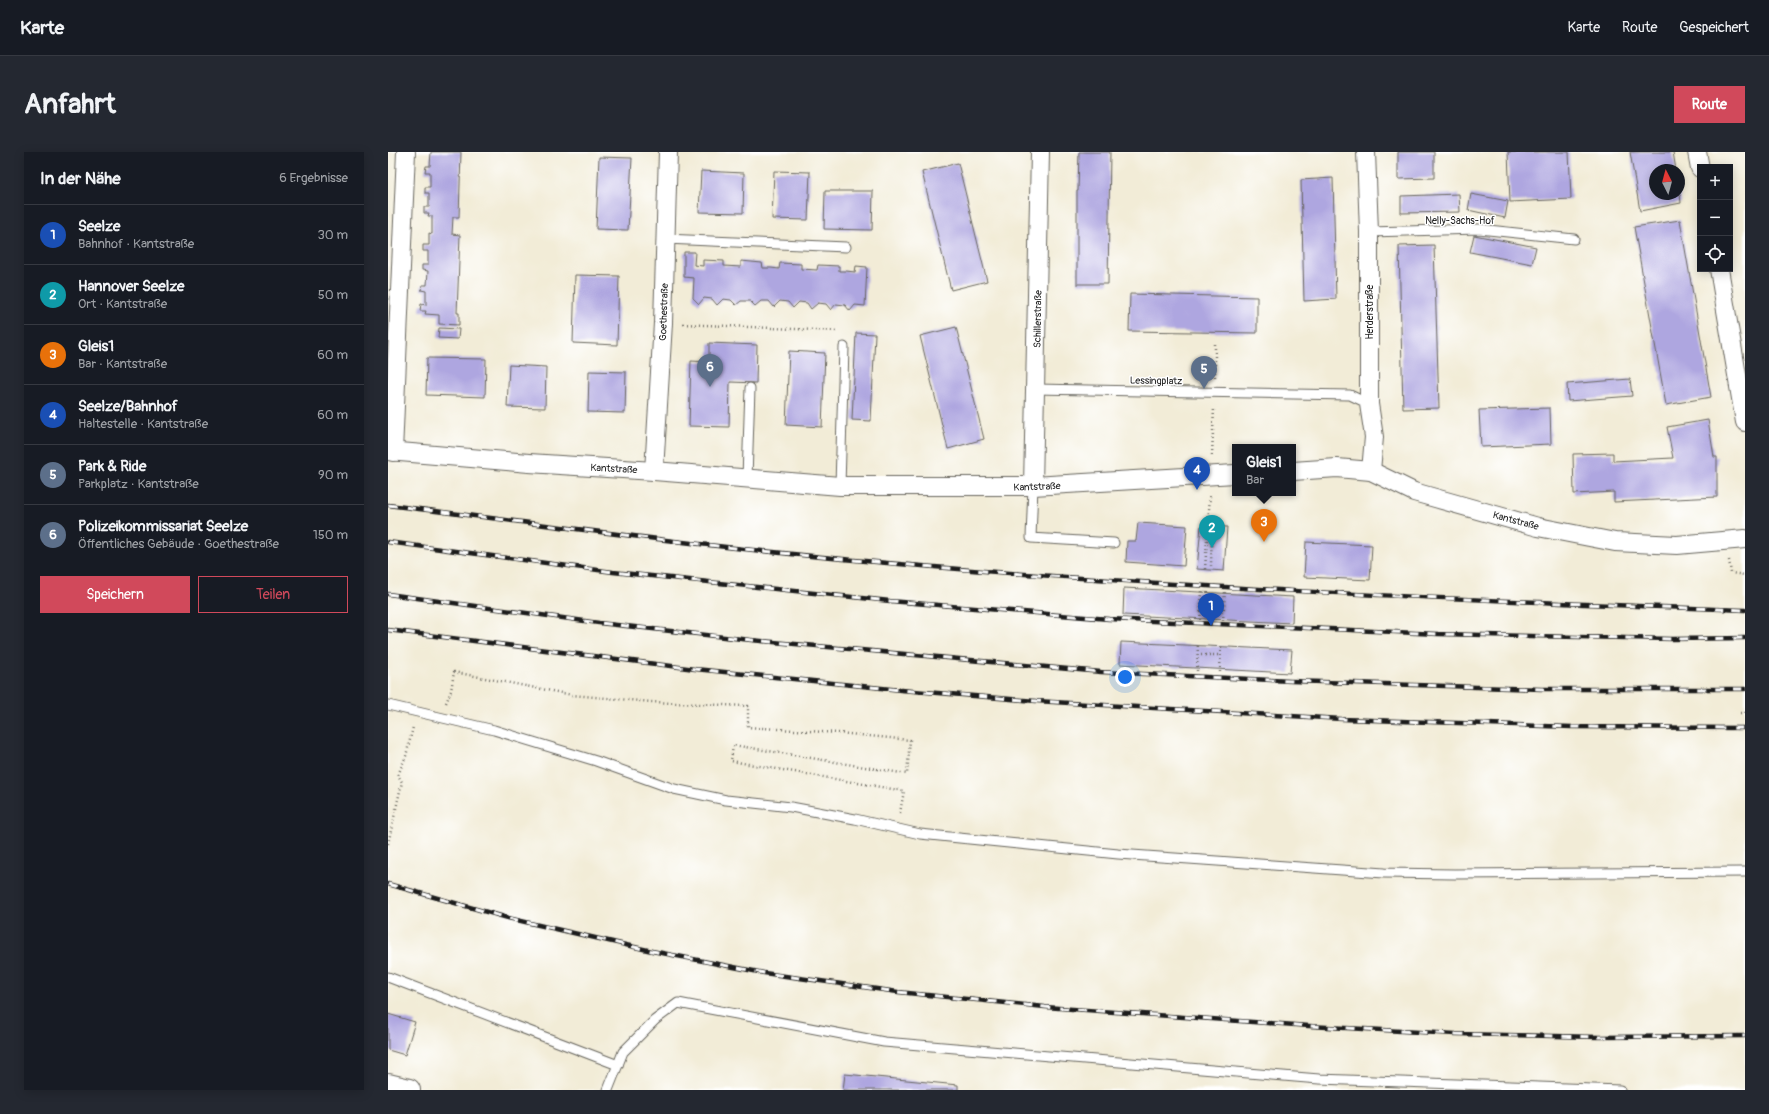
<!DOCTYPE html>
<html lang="de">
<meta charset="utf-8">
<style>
body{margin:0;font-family:Pangolin,sans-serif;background:#242831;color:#f1f3f6}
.controls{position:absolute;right:12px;top:12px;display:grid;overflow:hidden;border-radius:0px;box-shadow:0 2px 10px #0003}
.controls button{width:36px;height:36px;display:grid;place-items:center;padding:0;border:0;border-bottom:1px solid #363941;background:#171b24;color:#f1f3f6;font:20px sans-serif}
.compass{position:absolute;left:1261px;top:12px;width:36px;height:36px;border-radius:50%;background:#171b24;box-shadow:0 2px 10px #0003;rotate:354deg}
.you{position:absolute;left:737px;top:525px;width:14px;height:14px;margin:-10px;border:3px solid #fff;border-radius:50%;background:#1a73e8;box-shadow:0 0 0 6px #1a73e833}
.badge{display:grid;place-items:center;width:26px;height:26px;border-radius:50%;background:#d1495b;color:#fff;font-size:13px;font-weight:700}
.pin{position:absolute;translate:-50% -33px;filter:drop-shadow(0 1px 2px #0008)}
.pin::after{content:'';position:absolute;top:21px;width:14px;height:12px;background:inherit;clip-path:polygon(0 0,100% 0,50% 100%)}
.popup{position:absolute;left:844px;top:292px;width:64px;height:52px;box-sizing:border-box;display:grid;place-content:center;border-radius:0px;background:#171b24;filter:drop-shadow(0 1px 3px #0005);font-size:13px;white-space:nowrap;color:#9ea1a6}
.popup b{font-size:15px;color:#f1f3f6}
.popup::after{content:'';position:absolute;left:50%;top:100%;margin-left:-8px;border:8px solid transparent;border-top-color:#171b24}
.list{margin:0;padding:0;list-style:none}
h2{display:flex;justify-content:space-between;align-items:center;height:52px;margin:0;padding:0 16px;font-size:17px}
h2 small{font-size:13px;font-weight:400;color:#9ea1a6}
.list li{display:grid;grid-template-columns:26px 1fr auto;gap:12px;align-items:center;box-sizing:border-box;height:60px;padding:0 16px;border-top:1px solid #363941}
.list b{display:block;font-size:15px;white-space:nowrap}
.list p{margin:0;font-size:13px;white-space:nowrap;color:#9ea1a6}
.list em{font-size:13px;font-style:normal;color:#9ea1a6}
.actions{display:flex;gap:8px;padding:12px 16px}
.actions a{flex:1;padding:9px 0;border:1px solid #d1495b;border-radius:0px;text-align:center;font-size:14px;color:#d1495b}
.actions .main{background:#d1495b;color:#fff}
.icon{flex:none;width:22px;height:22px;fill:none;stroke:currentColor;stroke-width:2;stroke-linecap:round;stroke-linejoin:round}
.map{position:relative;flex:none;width:1357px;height:938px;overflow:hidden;border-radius:0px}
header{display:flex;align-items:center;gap:24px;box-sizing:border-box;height:56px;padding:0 20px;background:#171b24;border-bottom:1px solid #363941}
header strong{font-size:19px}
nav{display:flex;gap:22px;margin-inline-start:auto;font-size:14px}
.intro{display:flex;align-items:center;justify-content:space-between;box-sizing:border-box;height:96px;padding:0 24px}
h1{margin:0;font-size:28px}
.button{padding:10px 18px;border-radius:0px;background:#d1495b;color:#fff;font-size:14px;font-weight:700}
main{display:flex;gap:24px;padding:0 24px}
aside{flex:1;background:#171b24;border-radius:0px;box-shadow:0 2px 10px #0003}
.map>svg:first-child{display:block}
.building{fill:#aea6e0}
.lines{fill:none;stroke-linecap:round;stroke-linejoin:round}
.lane-casing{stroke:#67655d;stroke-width:11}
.street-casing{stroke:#67655d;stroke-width:20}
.secondary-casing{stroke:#67655d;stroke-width:24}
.path{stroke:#67655d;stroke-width:2.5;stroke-dasharray:1 3;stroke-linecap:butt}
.lane{stroke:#fff;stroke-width:9}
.street{stroke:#fff;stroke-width:18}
.secondary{stroke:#fff;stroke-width:22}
.rail-casing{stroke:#1c1c1c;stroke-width:4.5}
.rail{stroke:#fff;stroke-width:3;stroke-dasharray:9;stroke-linecap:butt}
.labels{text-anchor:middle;stroke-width:3;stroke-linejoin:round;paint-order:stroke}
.street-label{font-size:10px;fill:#1c1c1c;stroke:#fff}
</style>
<header>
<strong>Karte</strong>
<nav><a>Karte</a><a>Route</a><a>Gespeichert</a></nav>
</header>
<div class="intro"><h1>Anfahrt</h1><a class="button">Route</a></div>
<main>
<aside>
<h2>In der Nähe<small>6 Ergebnisse</small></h2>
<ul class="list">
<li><span class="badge" style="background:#1a4fb4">1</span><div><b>Seelze</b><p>Bahnhof · Kantstraße</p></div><em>30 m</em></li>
<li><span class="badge" style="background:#0f9aa8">2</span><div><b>Hannover Seelze</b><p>Ort · Kantstraße</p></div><em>50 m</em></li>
<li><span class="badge" style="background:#e8710a">3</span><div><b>Gleis1</b><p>Bar · Kantstraße</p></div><em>60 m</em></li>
<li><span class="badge" style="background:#1a4fb4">4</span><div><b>Seelze/Bahnhof</b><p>Haltestelle · Kantstraße</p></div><em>60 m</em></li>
<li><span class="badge" style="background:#5c6f8a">5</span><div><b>Park &amp; Ride</b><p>Parkplatz · Kantstraße</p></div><em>90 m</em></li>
<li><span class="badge" style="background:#5c6f8a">6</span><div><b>Polizeikommissariat Seelze</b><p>Öffentliches Gebäude · Goethestraße</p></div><em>150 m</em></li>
</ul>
<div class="actions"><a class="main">Speichern</a><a>Teilen</a></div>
</aside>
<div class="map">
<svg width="1357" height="938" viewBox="0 0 1357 938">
<rect width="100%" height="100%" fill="#fff"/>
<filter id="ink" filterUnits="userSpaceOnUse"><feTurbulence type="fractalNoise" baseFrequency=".025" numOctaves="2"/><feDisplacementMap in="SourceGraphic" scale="8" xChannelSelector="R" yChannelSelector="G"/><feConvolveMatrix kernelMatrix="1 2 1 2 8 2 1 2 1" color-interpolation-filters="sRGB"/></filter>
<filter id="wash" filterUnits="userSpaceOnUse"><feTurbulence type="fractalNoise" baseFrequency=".012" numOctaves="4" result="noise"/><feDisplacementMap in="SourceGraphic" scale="16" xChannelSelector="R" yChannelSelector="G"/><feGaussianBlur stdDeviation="0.9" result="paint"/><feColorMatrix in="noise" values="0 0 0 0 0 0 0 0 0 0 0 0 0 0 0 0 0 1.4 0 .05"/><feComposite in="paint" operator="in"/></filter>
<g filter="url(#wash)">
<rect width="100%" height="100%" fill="#f2ecd7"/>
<g id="blocks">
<g class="building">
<polygon points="43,0 73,0 71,65 65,65 64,82 72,83 69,161 71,161 71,173 51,172 51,163 37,162 38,159 32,159 33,152 38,153 38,139 33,138 34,133 39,133 40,119 34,118 34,113 40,113 40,99 35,99 35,93 41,93 41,81 44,82 44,64 40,64 41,61 36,61 36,55 41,55 41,41 37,41 37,35 42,35 42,20 37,20 38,14 42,14"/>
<polygon points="691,0 722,0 720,132 689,132 689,39 690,39"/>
<polygon points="1010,0 1046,0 1046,26 1010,27"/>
<polygon points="1120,0 1181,0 1183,47 1122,50"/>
<polygon points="1242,0 1285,0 1288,18 1267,18 1267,42 1292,42 1293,51 1252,59"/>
<polygon points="211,5 244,6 240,78 208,77"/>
<polygon points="570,11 599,129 563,138 534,20"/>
<polygon points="313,19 356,21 355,61 311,60"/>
<polygon points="386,19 422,20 420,68 384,67"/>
<polygon points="945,26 948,147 916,149 913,28"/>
<polygon points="437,39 485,39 484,78 436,77"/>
<polygon points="1071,42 1072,60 1013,61 1013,44"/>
<polygon points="1083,42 1120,49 1117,66 1080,58"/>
<polygon points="1292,68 1323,245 1278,253 1246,75"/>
<polygon points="1086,83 1148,95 1144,112 1082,100"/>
<polygon points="1046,93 1051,256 1015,257 1011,94"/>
<polygon points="296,100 307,100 306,113 315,114 315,108 336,109 336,114 353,115 353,109 374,111 375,116 383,116 391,117 392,111 413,112 413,117 429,118 430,113 451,114 451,119 458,119 467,120 468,114 479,115 477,154 467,153 462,159 457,153 448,152 443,158 438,152 430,151 423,157 419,151 411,150 405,156 400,150 392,149 386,155 381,149 373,149 367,154 362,149 353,149 348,153 343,148 335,147 329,153 324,147 316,146 311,152 305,146 306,126 296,125"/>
<polygon points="187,123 231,124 229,193 185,191"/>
<polygon points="742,142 869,145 869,181 741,179"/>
<polygon points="568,175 596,287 560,297 532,184"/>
<polygon points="51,176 71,177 70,187 50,186"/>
<polygon points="468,181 487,182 483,269 464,268"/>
<polygon points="321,191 369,193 368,231 342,230 341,275 301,274 303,209 321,210"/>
<polygon points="401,199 437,201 434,275 398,273"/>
<polygon points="39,206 98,207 97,245 38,243"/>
<polygon points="121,213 158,215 157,256 119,255"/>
<polygon points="201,219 238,220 237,261 200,260"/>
<polygon points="1242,227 1244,244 1180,249 1179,232"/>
<polygon points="1162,256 1163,292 1093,295 1091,258"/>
<polygon points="1320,268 1326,305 1329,305 1329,345 1226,350 1226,340 1186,342 1185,302 1225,301 1225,309 1285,306 1279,275"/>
<polygon points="750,371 799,374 796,414 738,410 739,389 748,389"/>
<polygon points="813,374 839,375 836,419 809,417"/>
<polygon points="918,390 984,393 982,428 916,425"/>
<polygon points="736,436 905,445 904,471 735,463"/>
<polygon points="733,490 904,498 902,521 732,512"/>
<polygon points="0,862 27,870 17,903 0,898"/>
<polygon points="457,922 570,933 570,938 455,938"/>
</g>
</g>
</g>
<g filter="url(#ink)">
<use href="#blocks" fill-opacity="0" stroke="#67655d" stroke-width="1"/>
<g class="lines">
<g class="lane-casing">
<g id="lane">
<polyline points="981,80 1091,77 1186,87"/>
<polyline points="277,87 458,95"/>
<polyline points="647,237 962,243 981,252"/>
<polyline points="359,326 362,236"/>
<polyline points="452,334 456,195"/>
<polyline points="645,334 643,386 726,391"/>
<polyline points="0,553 106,578 208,609 286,637 338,648 403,655 467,667 532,682 730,702 996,721 1066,722 1357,720"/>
<polyline points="0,825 230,913"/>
<polyline points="220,938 235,900 267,868 290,851 496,890 931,927 1232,938"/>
</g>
</g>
<g class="street-casing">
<g id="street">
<polyline points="978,0 981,80 981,252 986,285 983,319"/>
<polyline points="1309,0 1312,16"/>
<polyline points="1331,117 1357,270"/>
<polyline points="0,299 141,311 266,319 452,334 645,334 847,322"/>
<polyline points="5,300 18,0"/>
<polyline points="266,319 275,171 280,0"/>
<polyline points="905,319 949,316 983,319 1026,340 1150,375 1227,390 1289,393 1357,387"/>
<polyline points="645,334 652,0"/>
</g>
</g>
<g class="secondary-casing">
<polyline id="secondary" points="0,933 21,938"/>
</g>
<g class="path">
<polyline points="295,172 450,179"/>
<polyline points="827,225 827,191"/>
<polyline points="824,303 826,256"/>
<polyline points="820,367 824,371 823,414"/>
<polyline points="1341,408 1343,421 1357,423"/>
<polyline points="817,417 822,344"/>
<polyline points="816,449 836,450"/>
<polyline points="812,468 814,439"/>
<polyline points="835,469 837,440"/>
<polyline points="813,503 832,503"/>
<polyline points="809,519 810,491"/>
<polyline points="832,520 833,492"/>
<polyline points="58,551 63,539 66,520 184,543 264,550 360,554 360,575 451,581 522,588 519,622 345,593 343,609 516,639 512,661"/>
<polyline points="1352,561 1357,561"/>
<polyline points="0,692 14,630 10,623 18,604 25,575"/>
</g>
<use href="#lane" class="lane"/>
<use href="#street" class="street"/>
<use href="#secondary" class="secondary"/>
<g class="rail-casing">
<g id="rail">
<path d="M0,353C152,372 303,393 455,407C755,435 1056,447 1357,458"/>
<polyline points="0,390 225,420 502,449 721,467 1050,482 1285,487 1357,486"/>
<polyline points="0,442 211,471 363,488 713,520 903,529 1154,537 1357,537"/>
<polyline points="0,478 307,517 513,538 648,549 954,567 1184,575 1357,576"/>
<polyline points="0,732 120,766 264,799 376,821 510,840 657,855 921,874 1068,882 1211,885 1357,884"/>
</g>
</g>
<use href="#rail" class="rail"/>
</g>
</g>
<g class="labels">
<g class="street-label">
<text x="1072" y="72">Nelly-Sachs-Hof</text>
<text transform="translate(275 160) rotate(-88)" y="4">Goethestraße</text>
<text transform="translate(981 160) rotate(-90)" y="4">Herderstraße</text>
<text transform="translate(649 167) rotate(-89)" y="4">Schillerstraße</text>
<text transform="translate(768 228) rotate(1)" y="4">Lessingplatz</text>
<text transform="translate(226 316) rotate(3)" y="4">Kantstraße</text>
<text transform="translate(649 334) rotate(-2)" y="4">Kantstraße</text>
<text transform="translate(1128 368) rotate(15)" y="4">Kantstraße</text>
</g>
</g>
</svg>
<div class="controls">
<button>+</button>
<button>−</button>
<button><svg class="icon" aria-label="locate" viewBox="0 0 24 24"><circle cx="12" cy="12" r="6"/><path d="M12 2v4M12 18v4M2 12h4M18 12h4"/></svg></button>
</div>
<svg class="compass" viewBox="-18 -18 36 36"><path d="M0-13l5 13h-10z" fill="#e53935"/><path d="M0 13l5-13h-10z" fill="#9ea1a6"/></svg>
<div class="you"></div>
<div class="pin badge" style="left:823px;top:474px;background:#1a4fb4">1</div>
<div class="pin badge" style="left:824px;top:396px;background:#0f9aa8">2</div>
<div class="pin badge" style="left:876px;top:390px;background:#e8710a">3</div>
<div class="popup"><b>Gleis1</b>Bar</div>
<div class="pin badge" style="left:809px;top:338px;background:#1a4fb4">4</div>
<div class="pin badge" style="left:816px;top:237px;background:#5c6f8a">5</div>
<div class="pin badge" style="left:322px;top:235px;background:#5c6f8a">6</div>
</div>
</main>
